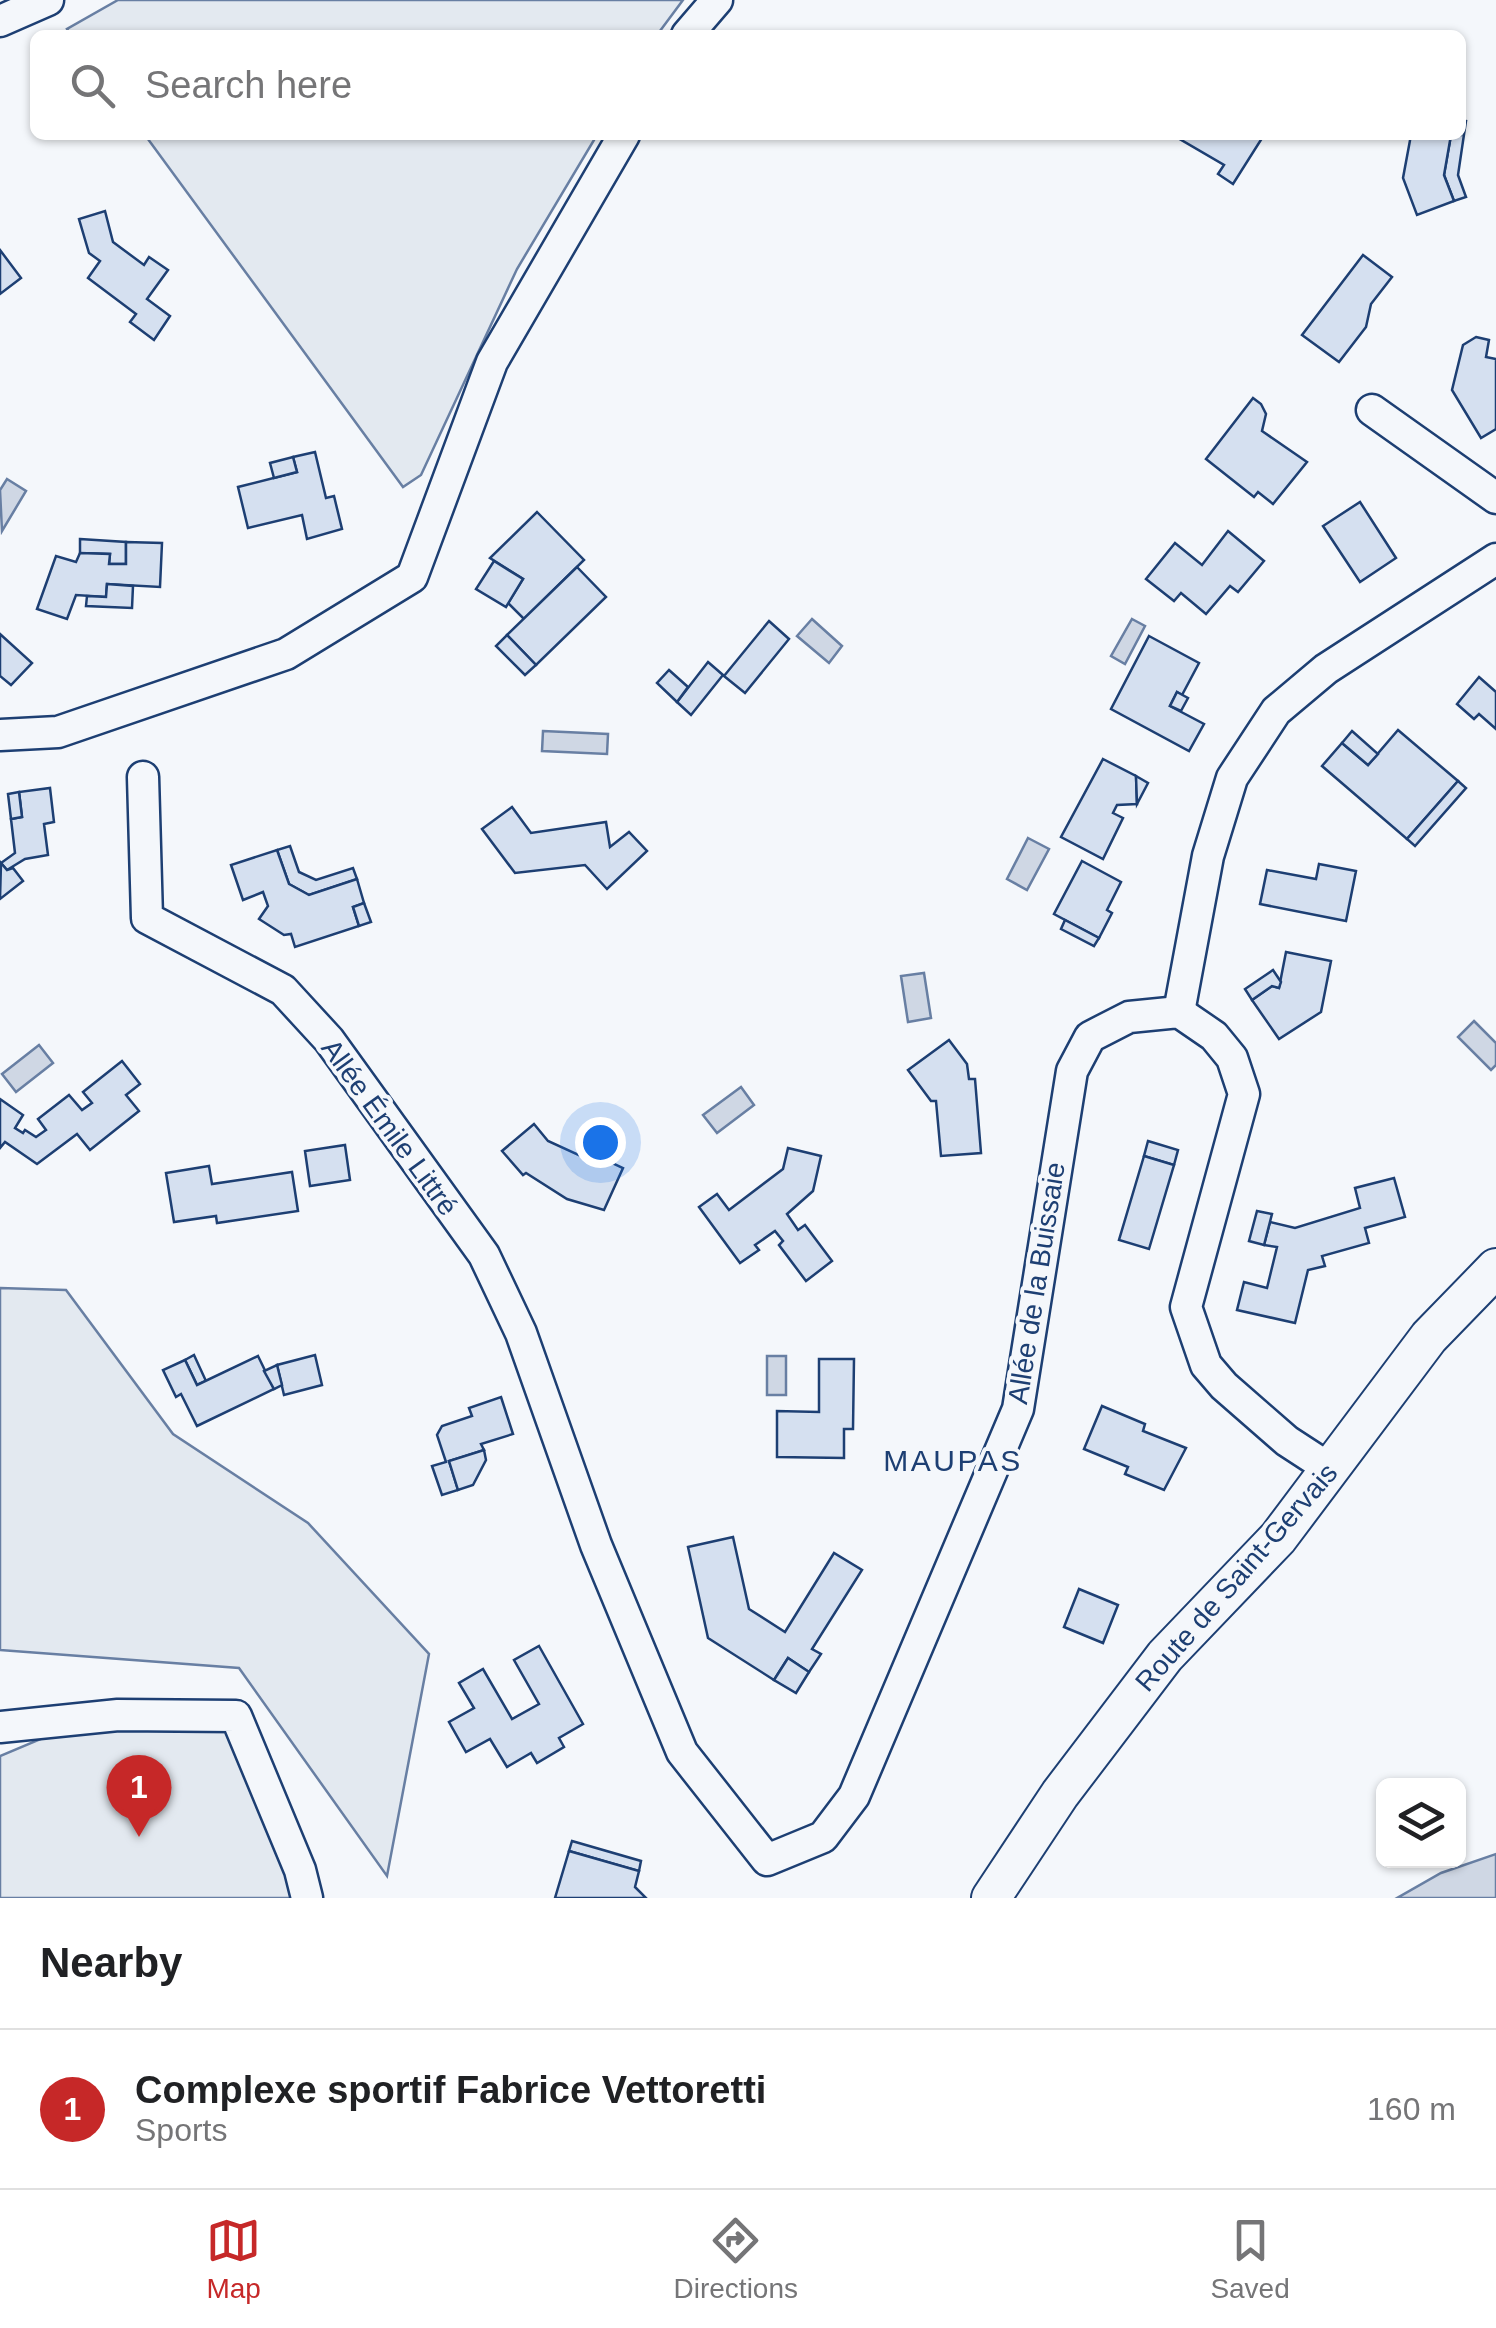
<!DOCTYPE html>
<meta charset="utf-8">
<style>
body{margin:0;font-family:Arial,sans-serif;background:#f2f2f2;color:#202124}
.controls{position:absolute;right:30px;bottom:30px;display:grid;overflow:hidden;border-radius:15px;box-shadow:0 2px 8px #0004}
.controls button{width:90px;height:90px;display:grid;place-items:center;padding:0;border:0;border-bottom:2px solid #e0e0e0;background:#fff;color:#202124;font:50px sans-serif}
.you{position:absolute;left:600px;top:1142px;width:35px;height:35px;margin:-25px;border:8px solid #fff;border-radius:50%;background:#1a73e8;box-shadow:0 0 0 15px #1a73e833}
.badge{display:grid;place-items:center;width:65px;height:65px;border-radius:50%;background:#c62828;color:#fff;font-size:32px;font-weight:700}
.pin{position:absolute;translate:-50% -82px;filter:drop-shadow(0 2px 5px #0008)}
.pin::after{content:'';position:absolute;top:52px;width:35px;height:30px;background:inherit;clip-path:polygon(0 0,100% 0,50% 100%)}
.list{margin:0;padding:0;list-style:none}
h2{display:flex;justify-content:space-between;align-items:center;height:130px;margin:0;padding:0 40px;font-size:42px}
h2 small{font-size:32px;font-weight:400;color:#757577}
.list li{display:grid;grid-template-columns:65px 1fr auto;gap:30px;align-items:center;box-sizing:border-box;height:160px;padding:0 40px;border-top:2px solid #e0e0e0}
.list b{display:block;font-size:38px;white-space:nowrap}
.list p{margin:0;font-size:32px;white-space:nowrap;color:#757577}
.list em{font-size:32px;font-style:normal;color:#757577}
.icon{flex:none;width:55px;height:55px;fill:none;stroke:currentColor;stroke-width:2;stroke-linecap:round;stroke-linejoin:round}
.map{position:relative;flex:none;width:1496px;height:1898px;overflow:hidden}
.search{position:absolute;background:#fff;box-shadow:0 2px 8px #0004;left:30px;right:30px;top:30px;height:110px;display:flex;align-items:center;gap:25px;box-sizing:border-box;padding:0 35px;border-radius:15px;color:#757577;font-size:38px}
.sheet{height:290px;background:#fff}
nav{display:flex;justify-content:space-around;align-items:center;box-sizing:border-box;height:140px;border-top:2px solid #e0e0e0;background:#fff;font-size:28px;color:#757577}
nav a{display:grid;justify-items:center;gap:5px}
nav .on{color:#c62828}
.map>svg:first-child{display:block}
.green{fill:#e3e9f0;stroke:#687fa3;stroke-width:2.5}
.water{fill:#cfd7e4;stroke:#687fa3;stroke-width:2.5}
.building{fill:#d5e0f0;stroke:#1d3f73;stroke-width:2.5}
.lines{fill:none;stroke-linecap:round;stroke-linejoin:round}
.minor-casing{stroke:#1d3f73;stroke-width:35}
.tertiary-casing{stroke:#1d3f73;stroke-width:42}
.minor{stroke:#f4f7fb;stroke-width:30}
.tertiary{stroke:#f4f7fb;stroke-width:38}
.labels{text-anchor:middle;stroke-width:8;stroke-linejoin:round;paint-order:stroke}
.street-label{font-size:28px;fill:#1d3f73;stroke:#f4f7fb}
.neighbourhood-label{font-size:30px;letter-spacing:2.5px;fill:#1d3f73;stroke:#f4f7fb}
</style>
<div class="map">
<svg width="1496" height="1898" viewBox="0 0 1496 1898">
<rect width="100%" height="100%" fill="#f4f7fb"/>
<g class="green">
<polygon points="118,0 683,0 657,35 71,35 67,29"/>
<polygon points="145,135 597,135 517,269 421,475 403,487"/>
<polygon points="0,1288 66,1290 173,1434 308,1523 429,1654 387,1876 239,1668 0,1650"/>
<polygon points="95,1716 219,1724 259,1776 297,1898 0,1898 0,1756"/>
</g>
<g class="water">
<polygon points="7,479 26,491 2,531 0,490"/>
<polygon points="812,619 842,646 829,663 797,636"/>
<polygon points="1132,619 1145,626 1125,664 1111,656"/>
<polygon points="543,731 608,734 607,754 542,751"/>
<polygon points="1028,838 1049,849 1027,890 1007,879"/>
<polygon points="924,973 931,1018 908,1022 901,976"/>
<polygon points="1474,1021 1496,1043 1496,1065 1491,1070 1458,1037"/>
<polygon points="39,1045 53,1063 16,1092 2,1074"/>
<polygon points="741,1087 754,1105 717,1133 703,1115"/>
<rect x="767" y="1356" width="19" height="39"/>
<polygon points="1496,1854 1496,1898 1397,1898 1441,1873"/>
</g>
<g class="building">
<polygon points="1461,120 1466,121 1458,175 1466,197 1454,201 1444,175 1451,135 1461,135"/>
<polygon points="1180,135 1264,135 1233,184 1218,174 1224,165 1178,138"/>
<polygon points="1411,135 1451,135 1444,175 1454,201 1417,215 1403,178"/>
<polygon points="105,211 113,242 144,265 149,257 168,270 147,299 170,316 154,340 130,322 136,314 88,278 100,261 89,253 79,219"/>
<polygon points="0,250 21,278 0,294"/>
<polygon points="1363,255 1392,277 1371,304 1366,327 1339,362 1302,335"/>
<polygon points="1476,337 1489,340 1486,357 1496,359 1496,429 1481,438 1452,390 1463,345"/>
<polygon points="1253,398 1261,404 1266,414 1262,431 1307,462 1273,504 1258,492 1254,497 1206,459"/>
<polygon points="315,452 326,498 334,496 342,529 307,539 302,515 248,528 238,487 297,472 293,457"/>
<polygon points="293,457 297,472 274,478 270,463"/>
<polygon points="1360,502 1396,558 1360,582 1323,526"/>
<polygon points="537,512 584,560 524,619 508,603 523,579 490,558"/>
<polygon points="1228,531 1264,561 1238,592 1230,586 1206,614 1181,593 1174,601 1146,579 1175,543 1202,565"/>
<polygon points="80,539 126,542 126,564 109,564 110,554 80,553"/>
<polygon points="126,542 162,543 160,587 107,584 106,597 76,595 67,619 37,609 56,556 76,562 80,553 110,554 109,564 126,564"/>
<polygon points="494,561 523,579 506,607 476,589"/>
<polygon points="577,567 606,597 536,665 507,635"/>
<polygon points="107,584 133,586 132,608 86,606 87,596 106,597"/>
<polygon points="769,621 789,639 745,693 724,676"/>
<polygon points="0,634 32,663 11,685 0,676"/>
<polygon points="507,635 536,665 525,675 496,646"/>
<polygon points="1149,636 1199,663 1182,695 1177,692 1170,706 1204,724 1189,751 1111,709"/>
<polygon points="708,662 723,675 691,715 677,702"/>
<polygon points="669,670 688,687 677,702 657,683"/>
<polygon points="1479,677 1496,692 1496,729 1479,714 1474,719 1457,704"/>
<polygon points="1177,692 1188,698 1181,711 1170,706"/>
<polygon points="1398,730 1458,781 1407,839 1322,766 1342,743 1368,765"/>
<polygon points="1352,731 1378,754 1368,765 1342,743"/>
<polygon points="1103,759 1136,776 1137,804 1117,805 1113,813 1123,818 1103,859 1061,837"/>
<polygon points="1136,776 1148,783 1137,804"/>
<polygon points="1458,781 1466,788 1415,846 1407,839"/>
<polygon points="50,788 54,822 44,824 48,855 25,859 7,870 1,863 15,853 11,819 22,817 19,792"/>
<polygon points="19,792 22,817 11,819 8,794"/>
<polygon points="512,807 531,833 606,822 610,847 629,832 647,851 607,889 585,865 515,873 482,829"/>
<polygon points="290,846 299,872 316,880 353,868 357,879 309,895 289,884 277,850"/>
<polygon points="277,850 289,884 309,895 357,879 364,903 353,907 359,926 295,947 291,934 284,935 259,919 268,906 263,892 243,900 231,865"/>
<polygon points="1082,861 1121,882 1107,910 1112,913 1099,938 1054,914"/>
<polygon points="1,863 7,870 13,868 23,881 0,899"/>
<polygon points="1319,864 1356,871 1346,921 1260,904 1267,870 1316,879"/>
<polygon points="364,903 371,922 359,926 353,907"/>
<polygon points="1065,920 1099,938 1094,946 1061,929"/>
<polygon points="1286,952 1331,961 1321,1012 1279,1039 1252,1000 1272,986 1279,988"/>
<polygon points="1273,970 1281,982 1279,988 1272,986 1252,1000 1245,989"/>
<polygon points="949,1040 967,1064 969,1079 975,1079 981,1153 941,1156 936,1101 931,1101 908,1070"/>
<polygon points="122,1061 140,1084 126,1095 139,1111 90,1150 77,1134 37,1164 5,1142 0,1148 0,1099 23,1115 15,1128 23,1133 25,1130 36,1137 46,1130 38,1119 69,1095 82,1110 92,1103 83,1092"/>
<polygon points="534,1124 548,1141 585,1158 589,1152 623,1168 604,1210 567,1199 526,1173 523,1175 502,1151"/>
<polygon points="1148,1141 1178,1150 1174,1165 1144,1156"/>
<polygon points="345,1145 350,1180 310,1186 305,1151"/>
<polygon points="788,1148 821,1156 813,1191 787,1214 798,1230 805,1225 832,1261 806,1281 779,1245 783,1241 775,1231 755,1245 759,1250 740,1263 699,1207 717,1194 729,1210 783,1169"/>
<polygon points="1144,1156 1174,1165 1149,1249 1119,1240"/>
<polygon points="209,1166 212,1184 292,1172 298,1211 217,1223 216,1216 174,1222 166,1173"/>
<polygon points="1394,1178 1405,1217 1365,1228 1369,1243 1322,1256 1325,1266 1308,1270 1295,1323 1237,1310 1244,1282 1267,1288 1277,1247 1264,1245 1270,1222 1295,1228 1360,1208 1355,1188"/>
<polygon points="1257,1211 1272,1214 1264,1245 1249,1241"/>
<polygon points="194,1355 206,1381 197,1385 185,1360"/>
<polygon points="315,1355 322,1385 284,1395 277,1365"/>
<polygon points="258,1356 274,1389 197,1426 181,1394 176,1397 163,1370 185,1360 197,1385"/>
<polygon points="819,1359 854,1359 853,1429 844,1429 844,1458 777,1457 777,1411 819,1412"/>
<polygon points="277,1365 282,1385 274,1389 264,1371"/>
<polygon points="501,1397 513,1434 481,1444 484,1450 449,1461 458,1490 442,1495 432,1466 446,1462 437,1435 442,1426 472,1416 469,1408"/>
<polygon points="1102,1406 1145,1424 1143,1431 1186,1448 1164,1490 1125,1474 1128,1467 1084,1449"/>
<polygon points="484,1450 486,1460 473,1485 458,1490 449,1461"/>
<polygon points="733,1537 749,1609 785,1632 834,1553 862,1570 812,1649 821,1654 809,1672 788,1658 774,1680 708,1638 688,1547"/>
<polygon points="1079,1589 1118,1605 1103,1643 1064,1627"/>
<polygon points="539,1646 583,1724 559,1738 564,1747 537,1763 531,1753 507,1767 490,1739 466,1752 449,1722 474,1708 459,1683 483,1669 512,1719 539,1704 514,1660"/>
<polygon points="788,1658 809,1672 796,1693 774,1680"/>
<polygon points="572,1841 641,1861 639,1871 569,1851"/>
<polygon points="569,1851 639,1871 635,1887 646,1898 555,1898"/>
</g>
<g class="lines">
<g class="minor-casing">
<g id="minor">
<polyline points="0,21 48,0"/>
<polyline points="687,35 717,0"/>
<polyline points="1372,410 1496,498"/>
<polyline points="0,735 58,732 286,654 412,577 492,362 624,135"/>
<polyline points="143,777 147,918 283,990 329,1040 484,1255 521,1333 596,1545 682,1752 767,1860 823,1837 854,1796 1018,1409 1072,1071 1090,1037 1129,1017 1179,1012 1214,1036 1232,1058 1244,1094 1186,1307 1206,1365 1224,1386 1287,1441 1330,1469"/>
<polyline points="1179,1012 1208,856 1232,778 1276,711 1326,669 1496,559"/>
<polyline points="0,1727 118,1715 236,1716 300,1870 307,1898"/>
</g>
</g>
<g class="tertiary-casing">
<polyline id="tertiary" points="991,1898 1060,1794 1165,1656 1278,1538 1429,1337 1496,1268"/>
</g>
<use href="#minor" class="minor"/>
<use href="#tertiary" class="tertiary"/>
</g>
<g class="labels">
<g class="street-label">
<text transform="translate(390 1127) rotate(54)" y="10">Allée Émile Littré</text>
<text transform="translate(1036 1283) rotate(-81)" y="10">Allée de la Buissaie</text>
<text transform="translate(1236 1577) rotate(-49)" y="10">Route de Saint-Gervais</text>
</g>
<g class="neighbourhood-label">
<text x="953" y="1471">MAUPAS</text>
</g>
</g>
</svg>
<div class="controls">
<button><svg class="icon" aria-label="layers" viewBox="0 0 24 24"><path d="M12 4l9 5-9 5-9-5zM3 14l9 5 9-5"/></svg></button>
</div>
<div class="you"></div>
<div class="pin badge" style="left:139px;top:1837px">1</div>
<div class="search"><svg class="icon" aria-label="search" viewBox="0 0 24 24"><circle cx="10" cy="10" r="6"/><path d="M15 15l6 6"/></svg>Search here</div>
</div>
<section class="sheet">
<h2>Nearby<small></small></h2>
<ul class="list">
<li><span class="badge">1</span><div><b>Complexe sportif Fabrice Vettoretti</b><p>Sports</p></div><em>160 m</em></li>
</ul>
</section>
<nav>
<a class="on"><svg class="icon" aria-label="map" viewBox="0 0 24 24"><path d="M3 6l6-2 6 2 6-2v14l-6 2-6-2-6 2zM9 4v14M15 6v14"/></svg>Map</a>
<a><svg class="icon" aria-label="directions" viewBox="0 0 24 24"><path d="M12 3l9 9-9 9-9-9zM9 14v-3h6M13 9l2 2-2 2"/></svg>Directions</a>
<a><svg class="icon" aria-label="saved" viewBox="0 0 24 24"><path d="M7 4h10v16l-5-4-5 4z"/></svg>Saved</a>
</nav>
